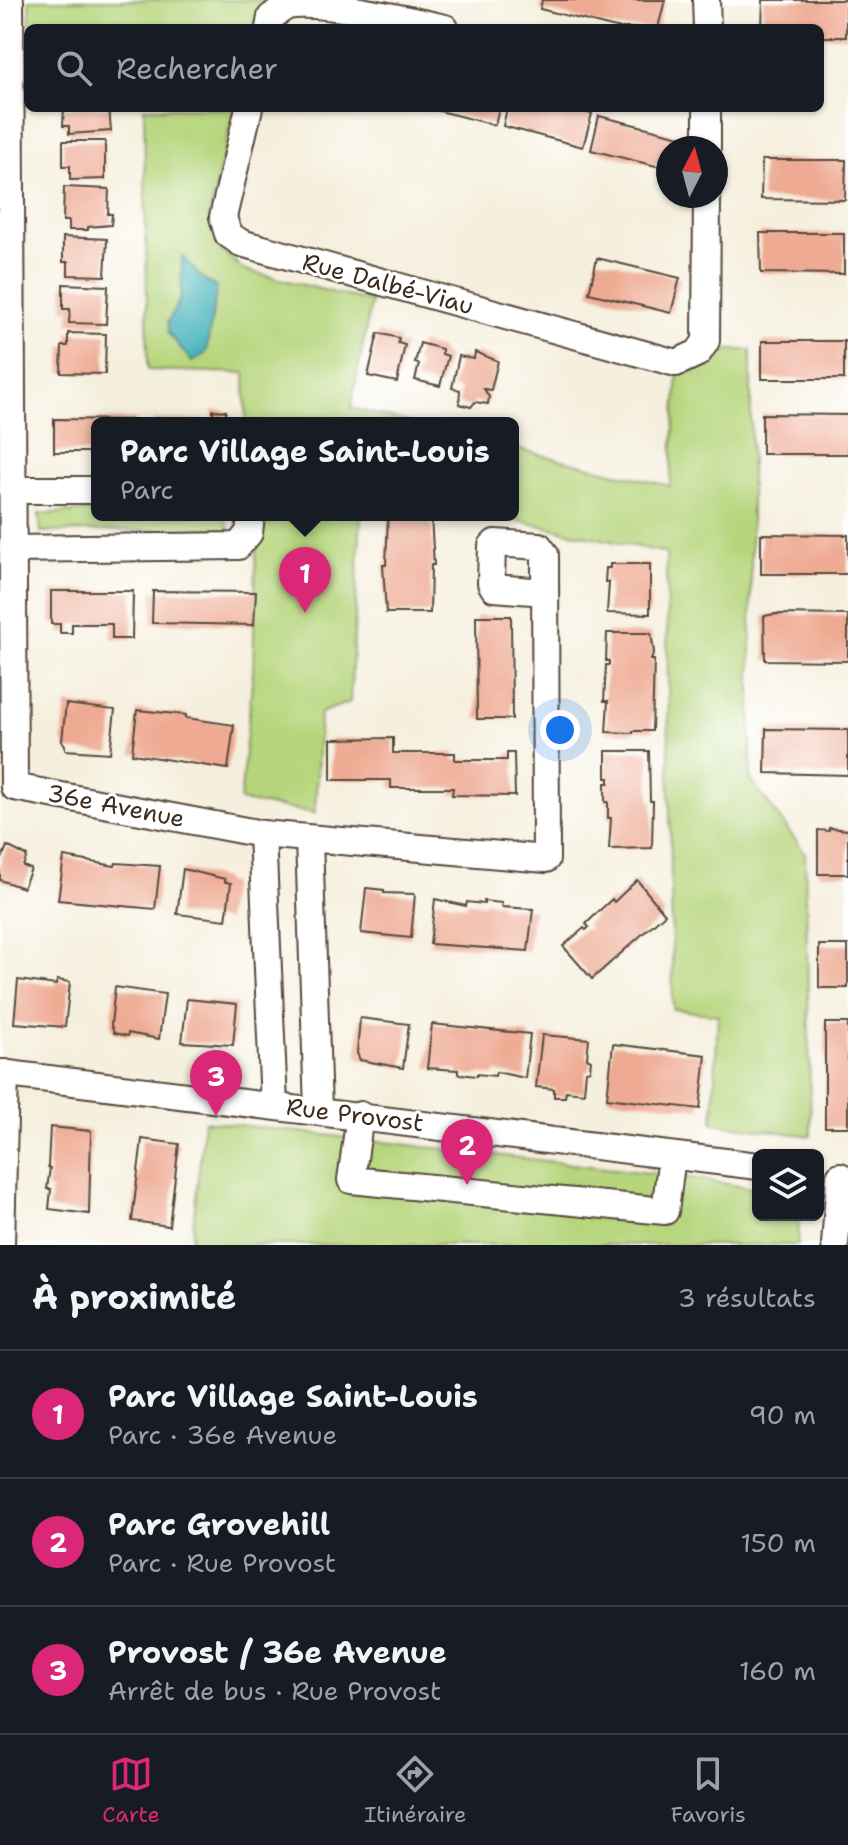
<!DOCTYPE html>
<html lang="fr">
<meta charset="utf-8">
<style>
body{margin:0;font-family:"Shantell Sans",sans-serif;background:#20242c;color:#f1f3f6}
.controls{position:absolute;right:24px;bottom:24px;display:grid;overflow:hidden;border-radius:12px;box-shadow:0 2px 6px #0004}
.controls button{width:72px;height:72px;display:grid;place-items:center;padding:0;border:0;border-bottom:2px solid #363941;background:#171b24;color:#f1f3f6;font:40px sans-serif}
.compass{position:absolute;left:656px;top:136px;width:72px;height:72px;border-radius:50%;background:#171b24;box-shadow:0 2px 6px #0004;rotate:6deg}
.you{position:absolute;left:560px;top:730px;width:28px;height:28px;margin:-20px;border:6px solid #fff;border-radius:50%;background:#1a73e8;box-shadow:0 0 0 12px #1a73e833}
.badge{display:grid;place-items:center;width:52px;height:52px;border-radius:50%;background:#db2777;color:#fff;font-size:26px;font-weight:700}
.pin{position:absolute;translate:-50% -66px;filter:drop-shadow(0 2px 4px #0008)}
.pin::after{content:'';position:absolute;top:42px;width:28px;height:24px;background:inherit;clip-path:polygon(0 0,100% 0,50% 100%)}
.popup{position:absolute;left:91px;top:417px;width:428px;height:104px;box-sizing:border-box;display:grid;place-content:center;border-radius:12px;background:#171b24;filter:drop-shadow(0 2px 6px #0005);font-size:26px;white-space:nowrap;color:#9ea1a6}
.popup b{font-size:30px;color:#f1f3f6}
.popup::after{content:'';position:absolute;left:50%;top:100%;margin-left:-16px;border:16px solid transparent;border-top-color:#171b24}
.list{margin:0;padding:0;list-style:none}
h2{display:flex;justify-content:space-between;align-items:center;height:104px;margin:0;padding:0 32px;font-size:34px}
h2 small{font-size:26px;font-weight:400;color:#9ea1a6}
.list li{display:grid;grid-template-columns:52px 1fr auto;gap:24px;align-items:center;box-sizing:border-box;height:128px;padding:0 32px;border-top:2px solid #363941}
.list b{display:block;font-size:30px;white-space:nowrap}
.list p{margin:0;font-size:26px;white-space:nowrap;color:#9ea1a6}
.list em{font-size:26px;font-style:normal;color:#9ea1a6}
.icon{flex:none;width:44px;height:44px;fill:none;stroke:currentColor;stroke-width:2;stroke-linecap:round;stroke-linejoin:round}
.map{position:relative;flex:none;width:848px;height:1245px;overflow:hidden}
.search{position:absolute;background:#171b24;box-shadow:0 2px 6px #0004;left:24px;right:24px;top:24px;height:88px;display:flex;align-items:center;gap:20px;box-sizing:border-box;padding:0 28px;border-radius:12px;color:#9ea1a6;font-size:30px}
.sheet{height:488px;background:#171b24}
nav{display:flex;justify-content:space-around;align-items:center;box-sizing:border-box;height:112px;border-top:2px solid #363941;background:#171b24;font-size:22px;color:#9ea1a6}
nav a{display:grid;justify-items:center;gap:4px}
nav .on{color:#db2777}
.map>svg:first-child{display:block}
.green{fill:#b6d57c;stroke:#78804d;stroke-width:2}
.water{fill:#40b0b9;stroke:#3e6d6c;stroke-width:2}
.building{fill:#eeaa93}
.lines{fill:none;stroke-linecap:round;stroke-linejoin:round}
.minor-casing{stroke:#57483b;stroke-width:30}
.minor{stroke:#fff;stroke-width:26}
.labels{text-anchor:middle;stroke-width:6;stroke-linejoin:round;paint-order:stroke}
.street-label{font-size:24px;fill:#3b2a1e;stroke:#fff}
</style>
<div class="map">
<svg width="848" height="1245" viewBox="0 0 848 1245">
<rect width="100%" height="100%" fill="#fff"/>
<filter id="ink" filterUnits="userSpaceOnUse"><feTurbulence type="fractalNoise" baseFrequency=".0125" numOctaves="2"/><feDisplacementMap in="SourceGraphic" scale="16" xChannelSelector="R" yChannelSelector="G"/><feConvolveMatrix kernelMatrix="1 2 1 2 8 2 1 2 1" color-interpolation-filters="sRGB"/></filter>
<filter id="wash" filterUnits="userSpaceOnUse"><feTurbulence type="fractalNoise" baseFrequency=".006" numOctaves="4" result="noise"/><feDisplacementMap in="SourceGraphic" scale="32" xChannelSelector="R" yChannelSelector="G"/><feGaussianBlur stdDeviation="1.8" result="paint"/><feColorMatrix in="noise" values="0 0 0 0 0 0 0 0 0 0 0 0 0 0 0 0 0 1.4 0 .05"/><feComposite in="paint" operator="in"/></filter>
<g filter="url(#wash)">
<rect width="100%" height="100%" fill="#f5efdd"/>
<g class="green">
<polygon points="29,0 273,0 257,18 254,28 30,28"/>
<polygon points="144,108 234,108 209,218 221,250 244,270 371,302 351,408 411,423 246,423 245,373 148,370"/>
<polygon points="728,350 751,350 751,780 805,853 811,1136 713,1123 718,1015 673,1009 666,553 492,515 513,515 513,448 670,486 678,373 699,369"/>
<polygon points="97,511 97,515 224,515 229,529 41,532 39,514"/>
<polygon points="257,515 361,515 350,702 320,713 315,813 240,801 253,673"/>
<polygon points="204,1121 684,1177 758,1189 758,1215 799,1215 798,1245 191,1245"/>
</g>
<polygon class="water" points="182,256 201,277 217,288 206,353 192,362 168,333 168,322 181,297"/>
<g id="blocks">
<g class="building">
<polygon points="542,0 665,0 658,28 616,28 540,9"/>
<polygon points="763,0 846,0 846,37 820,37 820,28 762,28"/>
<polygon points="64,108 109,108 111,131 69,134 69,126 63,126"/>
<polygon points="428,108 499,108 495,125"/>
<polygon points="507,108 569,108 592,114 583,147 503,126"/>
<polygon points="599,116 680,136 677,148 668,148 668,169 591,150"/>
<polygon points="63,141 105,141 105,179 70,180 70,166 63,166"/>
<polygon points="762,160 846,160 845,200 761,199"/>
<polygon points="64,187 109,189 108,214 112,214 111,225 88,227 88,230 69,230 69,221 63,221"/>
<polygon points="760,233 844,233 844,274 761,273"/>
<polygon points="63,237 107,239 105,276 68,275 68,262 63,262"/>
<polygon points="597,258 680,278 671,313 589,293"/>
<polygon points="63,284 108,286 106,324 69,323 70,309 63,309"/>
<polygon points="68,333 106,334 105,374 61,373 62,346 68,346"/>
<polygon points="378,333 399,338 398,343 405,345 397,382 368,376"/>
<rect x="762" y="341" width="82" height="38"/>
<polygon points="420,343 442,349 442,354 448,356 440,386 415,380 419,364 415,363"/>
<polygon points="475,352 498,361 491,390 484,389 489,397 488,404 475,402 471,407 459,404 460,390 452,388 459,356 474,359"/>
<polygon points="213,410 226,411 226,423 154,423 154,420 213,420"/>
<polygon points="762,414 848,415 848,454 762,454"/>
<polygon points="54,419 136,420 135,423 97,423 97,452 54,452"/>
<polygon points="388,516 431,516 434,565 431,565 430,613 386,613 383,565 386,565"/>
<polygon points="761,534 848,535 848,574 761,574"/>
<polygon points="610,564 650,564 650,614 607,613 609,582 605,582 606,568 610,568"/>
<polygon points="51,591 133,591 132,639 112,639 112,624 72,624 72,633 60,633 60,624 51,624"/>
<polygon points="153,591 256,592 254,625 152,623"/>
<polygon points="775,614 848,615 848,661 765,660 764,616"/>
<polygon points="476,616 511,616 512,719 477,719"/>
<polygon points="607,633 651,633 654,652 651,660 654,660 652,731 633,731 633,733 606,732 608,701 604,701 606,665 609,665 609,661 606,661"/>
<polygon points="66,704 115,710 110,753 65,750 65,745 62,741"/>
<polygon points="137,710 186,715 186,718 234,725 228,769 132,754"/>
<polygon points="766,729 848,730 848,775 765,773"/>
<polygon points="393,738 393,753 455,753 455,760 507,760 507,753 514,753 515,796 452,795 453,788 391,788 391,780 331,780 331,739"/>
<polygon points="606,751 649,751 650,801 653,801 652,848 609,849 611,818 608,818 608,802 605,802 605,783 609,783 609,778 606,778"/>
<polygon points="829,828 848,830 848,874 818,874 818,830 829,831"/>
<polygon points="7,846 27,856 23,866 31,869 23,888 0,880 0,863"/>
<polygon points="64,857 115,866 116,863 160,866 155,909 58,900"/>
<polygon points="183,869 225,879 225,882 231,883 226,920 177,914"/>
<polygon points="637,880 665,914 592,979 563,946 584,928 586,930 589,927 586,924 599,911 612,899 614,902"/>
<polygon points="366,888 384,890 384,893 415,894 411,938 361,933"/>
<polygon points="435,899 466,906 467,902 484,904 484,901 502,903 501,907 533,909 528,951 430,944"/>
<rect x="819" y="945" width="29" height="43"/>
<polygon points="18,980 56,985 57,980 70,982 65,1027 14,1023"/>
<polygon points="115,987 165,994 159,1039 128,1033 128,1036 114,1033 111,1025"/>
<polygon points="187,999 237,1004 233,1045 182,1042"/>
<polygon points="360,1018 409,1024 403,1068 360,1060 357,1053"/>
<rect x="825" y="1023" width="23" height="104"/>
<polygon points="432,1024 530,1034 525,1078 496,1072 495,1076 477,1074 477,1076 458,1074 458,1070 427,1068"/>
<polygon points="542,1035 589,1039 587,1058 591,1060 590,1070 586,1071 584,1093 566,1091 565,1097 554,1097 554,1089 536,1087"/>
<polygon points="613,1044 706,1055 700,1109 607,1098"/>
<polygon points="50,1127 91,1131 89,1214 49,1209 51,1189 47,1189 50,1168 48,1167"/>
<polygon points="142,1139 179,1144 169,1226 132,1221"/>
</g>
</g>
</g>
<g filter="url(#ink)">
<use href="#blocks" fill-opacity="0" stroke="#57483b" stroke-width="2"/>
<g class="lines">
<g class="minor-casing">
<g id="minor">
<polyline points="10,0 14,787 262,834 546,859 545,554 539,546 495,543 492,546 491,583 494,588 545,592"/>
<polyline points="706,0 707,28"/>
<path d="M269,28L271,17C276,14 281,9 287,6C319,0 410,20 445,28"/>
<polyline points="249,108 223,217 228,234 241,243 676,363 698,353 706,341 707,196"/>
<polyline points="707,148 707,108"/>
<polyline points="12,490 97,490"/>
<polyline points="12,549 238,546 249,533 251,515"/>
<polyline points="262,834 274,1105"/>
<polyline points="309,839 318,1111"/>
<polyline points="0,1073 758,1166"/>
<polyline points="360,1115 351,1180 665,1211 672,1156"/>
<polyline points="1,1245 5,1073"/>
<polyline points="835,1245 840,1176"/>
</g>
</g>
<use href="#minor" class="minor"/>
</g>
</g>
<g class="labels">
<g class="street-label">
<text transform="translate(388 284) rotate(15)" y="8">Rue Dalbé-Viau</text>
<text transform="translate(116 806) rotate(11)" y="8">36e Avenue</text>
<text transform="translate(355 1115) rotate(7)" y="8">Rue Provost</text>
</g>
</g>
</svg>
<div class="controls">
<button><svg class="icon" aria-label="layers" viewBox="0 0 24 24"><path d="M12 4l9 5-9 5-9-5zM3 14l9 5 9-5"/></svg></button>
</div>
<svg class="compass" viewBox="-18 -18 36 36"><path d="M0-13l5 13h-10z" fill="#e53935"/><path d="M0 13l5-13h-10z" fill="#9ea1a6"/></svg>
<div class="you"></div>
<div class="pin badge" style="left:305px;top:613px">1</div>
<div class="popup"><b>Parc Village Saint-Louis</b>Parc</div>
<div class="pin badge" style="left:467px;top:1185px">2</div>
<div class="pin badge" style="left:216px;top:1116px">3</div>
<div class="search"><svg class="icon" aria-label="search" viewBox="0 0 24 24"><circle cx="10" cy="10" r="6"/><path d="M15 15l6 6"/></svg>Rechercher</div>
</div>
<section class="sheet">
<h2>À proximité<small>3 résultats</small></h2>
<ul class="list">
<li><span class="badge">1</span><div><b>Parc Village Saint-Louis</b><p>Parc · 36e Avenue</p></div><em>90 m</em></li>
<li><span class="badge">2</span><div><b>Parc Grovehill</b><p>Parc · Rue Provost</p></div><em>150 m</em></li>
<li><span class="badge">3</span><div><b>Provost / 36e Avenue</b><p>Arrêt de bus · Rue Provost</p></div><em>160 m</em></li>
</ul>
</section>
<nav>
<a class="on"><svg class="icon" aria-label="map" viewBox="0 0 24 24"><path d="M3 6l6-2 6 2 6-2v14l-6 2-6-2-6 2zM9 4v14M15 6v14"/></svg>Carte</a>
<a><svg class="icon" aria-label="directions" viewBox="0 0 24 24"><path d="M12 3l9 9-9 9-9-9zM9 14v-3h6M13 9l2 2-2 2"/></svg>Itinéraire</a>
<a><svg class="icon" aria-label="saved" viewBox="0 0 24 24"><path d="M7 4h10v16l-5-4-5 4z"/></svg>Favoris</a>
</nav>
